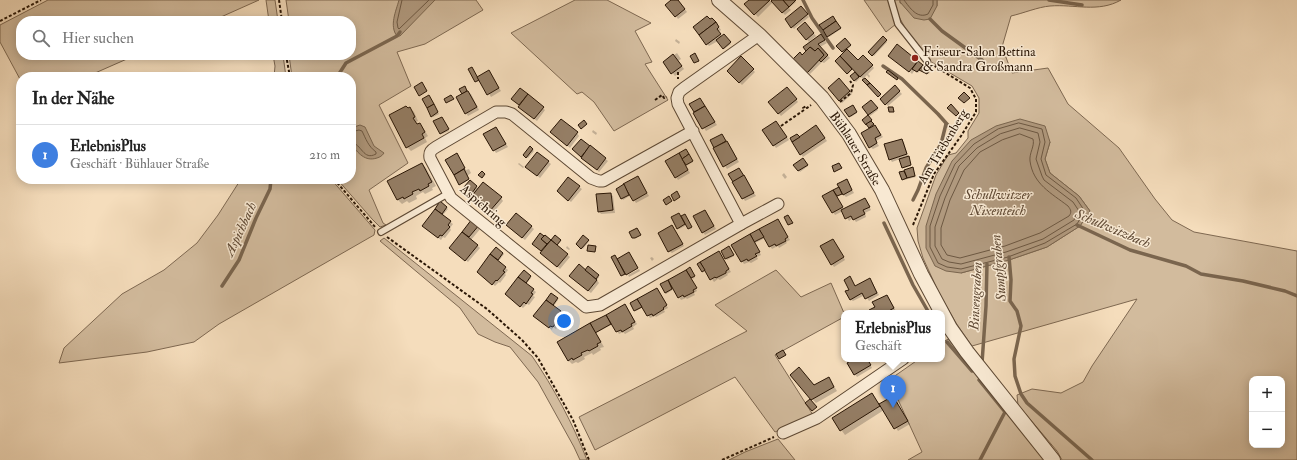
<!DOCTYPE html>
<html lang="de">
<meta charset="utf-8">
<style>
body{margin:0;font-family:"IM FELL Double Pica",serif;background:#f6f6f6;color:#222}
.controls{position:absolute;right:12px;bottom:12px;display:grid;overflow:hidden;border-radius:8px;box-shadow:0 2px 10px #0003}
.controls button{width:36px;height:36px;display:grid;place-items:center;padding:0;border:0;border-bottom:1px solid #e0e0e0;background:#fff;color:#222;font:20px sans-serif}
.you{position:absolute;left:564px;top:321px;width:14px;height:14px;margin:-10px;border:3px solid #fff;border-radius:50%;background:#1a73e8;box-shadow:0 0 0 6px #1a73e833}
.badge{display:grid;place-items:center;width:26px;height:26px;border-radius:50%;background:#8f2418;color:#fff;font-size:13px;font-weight:700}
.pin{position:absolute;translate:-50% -33px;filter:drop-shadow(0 1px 2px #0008)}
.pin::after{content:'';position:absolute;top:21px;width:14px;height:12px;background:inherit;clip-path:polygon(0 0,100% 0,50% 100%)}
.popup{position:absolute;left:841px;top:310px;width:104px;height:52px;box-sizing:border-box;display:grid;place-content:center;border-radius:8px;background:#fff;filter:drop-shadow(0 1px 3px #0005);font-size:13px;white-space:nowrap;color:#767676}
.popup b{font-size:15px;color:#222}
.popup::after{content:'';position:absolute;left:50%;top:100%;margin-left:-8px;border:8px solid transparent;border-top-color:#fff}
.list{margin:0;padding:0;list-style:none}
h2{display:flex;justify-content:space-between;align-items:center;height:52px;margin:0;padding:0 16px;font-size:17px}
h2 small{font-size:13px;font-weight:400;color:#767676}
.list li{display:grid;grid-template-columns:26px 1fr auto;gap:12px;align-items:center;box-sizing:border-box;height:60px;padding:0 16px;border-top:1px solid #e0e0e0}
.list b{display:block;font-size:15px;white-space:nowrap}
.list p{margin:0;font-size:13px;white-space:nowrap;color:#767676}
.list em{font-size:13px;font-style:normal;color:#767676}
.icon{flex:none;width:22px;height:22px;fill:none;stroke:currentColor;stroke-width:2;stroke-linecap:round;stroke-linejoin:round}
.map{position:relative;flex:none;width:1297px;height:460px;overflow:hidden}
.search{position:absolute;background:#fff;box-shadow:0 2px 10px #0003;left:16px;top:16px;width:340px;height:44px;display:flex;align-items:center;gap:10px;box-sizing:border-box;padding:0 14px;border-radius:16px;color:#767676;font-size:15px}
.panel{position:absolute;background:#fff;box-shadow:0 2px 10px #0003;left:16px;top:72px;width:340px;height:112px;border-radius:16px}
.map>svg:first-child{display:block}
.green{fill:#d2bb9d;stroke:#7e6851;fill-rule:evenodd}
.water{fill:#b0997e;stroke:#7a654e}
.shadow{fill:#0003}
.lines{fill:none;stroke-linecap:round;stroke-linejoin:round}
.shore{stroke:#6d5842;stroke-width:1}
.stream{stroke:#7a654e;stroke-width:3.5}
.building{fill:#947d64;stroke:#2a1605}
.service-casing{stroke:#5d4833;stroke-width:8}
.minor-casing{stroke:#5d4833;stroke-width:13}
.tertiary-casing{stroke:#5d4833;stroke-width:16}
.path{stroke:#2a1605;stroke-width:2;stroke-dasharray:3 2;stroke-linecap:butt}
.service{stroke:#f8e9d3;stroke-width:5.5}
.minor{stroke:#f8e9d3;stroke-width:11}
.tertiary{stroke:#f8e9d3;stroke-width:14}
.poi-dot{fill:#8f2418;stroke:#f8e9d3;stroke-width:1.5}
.labels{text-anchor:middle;stroke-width:3;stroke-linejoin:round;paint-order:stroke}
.poi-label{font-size:13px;fill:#2a1605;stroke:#f8e9d3;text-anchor:start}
.street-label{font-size:13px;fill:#2a1605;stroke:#f8e9d3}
.water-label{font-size:14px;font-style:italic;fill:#604a35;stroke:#f8e9d3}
</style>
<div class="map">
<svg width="1297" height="460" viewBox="0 0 1297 460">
<rect width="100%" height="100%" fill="#f5ddbc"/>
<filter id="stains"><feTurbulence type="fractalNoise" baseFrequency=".005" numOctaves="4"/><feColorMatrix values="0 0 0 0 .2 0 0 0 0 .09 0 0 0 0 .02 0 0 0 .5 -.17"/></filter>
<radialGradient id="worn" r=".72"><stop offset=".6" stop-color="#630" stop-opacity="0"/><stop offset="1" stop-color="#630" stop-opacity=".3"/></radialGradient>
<g class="green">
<polygon points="48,0 259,0 212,21 21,21 21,55 136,55 86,77 21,77 21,81 0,42 0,25"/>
<polygon points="266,0 275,0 278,21 269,21"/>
<polygon points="286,0 476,0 483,10 425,44 397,52 411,86 379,105 408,163 369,190 383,223 386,225 380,227 372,219 337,179 351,179 351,77 292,77 289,55 351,55 351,21 289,21"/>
<polygon points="575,0 607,0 651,23 635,31 652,62 645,64 668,100 614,131 594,102 582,92 577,94 511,33"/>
<polygon points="864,0 889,0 896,24 886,32"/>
<path d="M894,0H900V3L937,6V0H1121C1098,13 1075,4 1050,6C1038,7 1024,13 1011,16L1002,47L1012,73L1048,68L1068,104L1119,148L1155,199L1172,220L1194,232L1297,251V460H1062L1057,451L1018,405L1017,395L1032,389L1061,393L1083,382L1092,366L1137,299L972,346L956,323L939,293L923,258L918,241L917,228L936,175L948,155L956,153L968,138V131L979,113V98L972,86L928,60L910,37L897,13ZM1050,142L1045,159L1050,173L1079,196L1090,211L1080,226L1047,247L1009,260L961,273ZM1252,379H1282V445H1252Z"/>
<polygon points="273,55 283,55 286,77 274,77 275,66"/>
<polygon points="241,179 331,179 375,230 374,235 219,324 194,342 147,352 59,363 64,348 122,294 164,270 197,243 218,215"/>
<path d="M384,238L532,356C554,388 573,424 587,460H580L574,447L538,382L510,347L495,342L478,334L460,308L380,241Z"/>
<polygon points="776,270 801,297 831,283 844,313 844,317 775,355 813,415 775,432 735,377 595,450 579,417 747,331 715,305"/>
<polygon points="948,339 1048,460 908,460 922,452 889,380 919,359 942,359 942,343"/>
<polygon points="778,439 795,460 729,460 745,452"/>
</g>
<g class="water">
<path d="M399,0H435L400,36H397C389,26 396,11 399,0Z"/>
<polygon points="900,0 937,0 937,6 930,19 924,20 914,18 900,2"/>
<polygon points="1020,119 1045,126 1050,142 1045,159 1050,173 1079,196 1090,211 1080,226 1047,247 1009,260 961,273 946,271 935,266 926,248 926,226 936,194 952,161 971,140 996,126"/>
<path d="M360,125L365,127L374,146L384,153C382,156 380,157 377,158C365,162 358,153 351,144V130L354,127Z"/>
</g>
<g class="shadow">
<polygon points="673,0 678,0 687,12 678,19 676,16"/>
<polygon points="750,0 772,1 794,0 796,2 789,8 791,10 785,15 773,2 758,17 746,4"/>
<polygon points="803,10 809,17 794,29 792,27"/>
<polygon points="834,18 841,29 829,37 828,36"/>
<polygon points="715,21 721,30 718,32 722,36 724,35 731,44 724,49 718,41 709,46 707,44"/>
<polygon points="808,26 816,36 809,42 798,29"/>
<polygon points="823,38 827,43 820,47 830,58 824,63 822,62 810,74 795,59 802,56"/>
<polygon points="883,38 887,42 874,56 869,52"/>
<polygon points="676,39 680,42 679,44 675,41"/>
<polygon points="845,40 851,46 847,50 858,61 863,56 874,68 868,74 870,76 869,78 867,75 864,78 881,96 880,97 861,77 856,82 851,76 855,74 859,78 860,76 853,69 848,74 836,61 844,53 838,46"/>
<polygon points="677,53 681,59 678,61 684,69 675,76 664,62"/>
<polygon points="741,58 755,72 742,85 728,71"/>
<polygon points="918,62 930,71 929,74 920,70 918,73 915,70 912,74 910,72"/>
<polygon points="469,69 477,78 489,71 501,91 491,97 481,80 477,82 476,82"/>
<polygon points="841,82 852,94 842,103 839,100"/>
<polygon points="895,87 902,94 888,106 881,99"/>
<polygon points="465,88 468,92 471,94 479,110 468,116 457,98 463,94"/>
<polygon points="520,90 545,110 537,121 522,109 520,106 515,101"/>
<polygon points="789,90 798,102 781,116 769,102"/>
<polygon points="430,97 439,114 433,117 432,116"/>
<polygon points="700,99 717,125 706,131 694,113 695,113 691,104"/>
<polygon points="871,101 878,110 870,116 863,107"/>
<polygon points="853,107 857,113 851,117 850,116"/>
<polygon points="410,108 414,112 418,121 416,122 418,125 419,124 423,128 428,136 425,138 427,142 411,151 407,147 390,116"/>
<polygon points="869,118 883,137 876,141 879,146 873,149 870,147 871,129 864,120"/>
<polygon points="442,119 449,131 442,134 441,133"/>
<polygon points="778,125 789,140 776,148 764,131"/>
<polygon points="496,128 508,147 496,153 484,134"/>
<polygon points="819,129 827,141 803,157 801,154 800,138"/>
<polygon points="593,130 597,133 596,135 592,132"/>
<polygon points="577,133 579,136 570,148 554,135"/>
<polygon points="722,136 726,142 729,144 739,162 727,169 714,149"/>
<polygon points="581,140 608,161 599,172 576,152"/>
<polygon points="902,140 904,142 911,166 904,168 900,159 892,162 890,159"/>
<polygon points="530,148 534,151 528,158 524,155"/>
<polygon points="687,151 693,162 686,166 690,173 678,180 666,161"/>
<polygon points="537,153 551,164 540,178 529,169"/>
<polygon points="459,157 466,170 469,169 471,173 467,176 469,180 460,185 446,160"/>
<polygon points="804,160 808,166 800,172 795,165"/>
<polygon points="519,163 524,167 523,168 518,164"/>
<polygon points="422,164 426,168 436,186 432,188 433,190 425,194 423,192 416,196 417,199 409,203 407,201 402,204 398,200 389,182"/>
<polygon points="913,169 916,177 904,180 901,173"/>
<polygon points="784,173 787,177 785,179 782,175"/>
<polygon points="744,177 756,196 745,201 734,182"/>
<polygon points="640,180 649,196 636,203 631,195 623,200 617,189"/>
<polygon points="847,180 854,193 846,197 843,194 837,197 844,210 865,199 871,210 865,213 866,217 856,222 853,218 849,221 843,211 835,215 824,197 839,188"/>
<polygon points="470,181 479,189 501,198 503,201 492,214 475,200 474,195 465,187"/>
<polygon points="579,187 582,189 571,202 560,193"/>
<polygon points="610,194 613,196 615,213 601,214 599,211"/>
<polygon points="440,203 448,209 442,216 453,224 450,228 451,230 445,238 443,237 441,240 423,226"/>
<polygon points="707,213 716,229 705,235 703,232"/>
<polygon points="517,215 534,229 525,240 510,228"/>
<polygon points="685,215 692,228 690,229 687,225 679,229 678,228 681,217"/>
<polygon points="472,220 481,228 471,240 480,248 468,262 451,248"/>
<polygon points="778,220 790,240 786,242 787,243 779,248 778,246 772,249 765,238 755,243 761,255 757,257 758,259 751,263 749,262 744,264 732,245"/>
<polygon points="672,226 684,246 672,253 669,251"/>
<polygon points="545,236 552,242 560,240 561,241 557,246 570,257 560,269 543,255 542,252 535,246"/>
<polygon points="583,236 589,241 583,249 577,244"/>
<polygon points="835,242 845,260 834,267 832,264"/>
<polygon points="567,246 570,249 569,250 566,248"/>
<polygon points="496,249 504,254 498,262 508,270 505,274 506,275 500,283 499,282 495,286 478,272"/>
<polygon points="730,249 734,256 727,260 722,251"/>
<polygon points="719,252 731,272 727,274 728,275 720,280 718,279 714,282 706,271 703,272 702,271"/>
<polygon points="629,253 638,267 623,276 617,260"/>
<polygon points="652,257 654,259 652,261 650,258"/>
<polygon points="588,268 599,277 597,280 599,283 591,293 573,279 585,271"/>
<polygon points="639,269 640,271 629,277 628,275"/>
<polygon points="690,269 695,277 693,279 689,272 687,272 697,291 694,293 695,295 687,299 686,298 681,300 674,289 666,294 661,285"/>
<polygon points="524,272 531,278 526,284 536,292 533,296 535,297 529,305 527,304 523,308 508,297"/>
<polygon points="850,277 856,287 872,282 879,295 869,301 865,295 853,301 850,299"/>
<polygon points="659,291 668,308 664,310 665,312 656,317 655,316 650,318 643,307 636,311 635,310"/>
<polygon points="551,294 558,300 553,307 563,314 560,318 562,321 556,329 553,327 552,330 535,316"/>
<polygon points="887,296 896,311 892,313 872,313"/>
<polygon points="625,305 637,324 633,327 634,329 625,334 623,332 619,334 613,324 596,333 604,347 600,348 601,350 593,355 592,353 584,357 585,359 578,363 576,362 572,364 568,360 559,342"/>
<polygon points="856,359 867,359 872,368 857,377 848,364"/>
<polygon points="828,379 832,383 837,391 816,403 812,399 814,386"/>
<polygon points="872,395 880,405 895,400 910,424 898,431 884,410 845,435 833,419"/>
</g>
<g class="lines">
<g class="shore">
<polyline points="402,0 397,22 398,28 399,29 429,0"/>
<path d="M904,0C910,8 917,19 928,14L933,5V0"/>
<polygon points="1019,123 1042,129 1045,142 1041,159 1046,175 1076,198 1084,210 1084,212 1077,224 1045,243 1008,257 961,269 947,267 938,263 930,247 930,226 940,196 955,164 974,144 998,129"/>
<polygon points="1020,128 1038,133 1040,142 1036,159 1042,176 1044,180 1073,202 1079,211 1074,220 1043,239 1006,252 961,264 949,262 942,259 935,246 935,227 945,198 959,166 977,148 1000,134"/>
<path d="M351,132L359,130L362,131C366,139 368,146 376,152V154C363,161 362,144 351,142"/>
<path d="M1020,134L1033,139C1035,146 1029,153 1030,161C1033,184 1051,193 1068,206C1071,210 1072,212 1069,216L1040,233L1005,246L960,258L947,255L941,245V228L950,200L964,170L980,152L1002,140Z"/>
</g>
<g class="stream">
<polyline points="803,0 812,18 833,48"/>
<polyline points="1049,0 1082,5"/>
<polyline points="930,19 942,31 982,60"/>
<polyline points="883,66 902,79 938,114 954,132"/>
<polyline points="337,77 346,63 397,36 400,32"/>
<polyline points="913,200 918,190 926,168 941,144 946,124"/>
<polyline points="884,223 913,285 929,313"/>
<polyline points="1077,225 1130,250 1186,266 1201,274 1243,281 1285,291 1297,296"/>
<polyline points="1009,257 1011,280 1010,301 1017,311 1021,326 1014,359 1015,376 1021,394 1027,403 1092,460"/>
<polyline points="222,286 239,260 256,218 270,189 271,179"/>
<polyline points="947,342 972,371"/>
<polyline points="982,363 986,306 987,264"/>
<polyline points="979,380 1005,412 980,460"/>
</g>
</g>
<g class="building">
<polygon points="671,0 678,0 685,9 675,17 665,5"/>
<polygon points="749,0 770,0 754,15 744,4"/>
<polygon points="772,0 783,0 789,7 782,13 771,1"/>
<polygon points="783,0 796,0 789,7"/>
<polygon points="801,6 808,14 791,28 785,19"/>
<polygon points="707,16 710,19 712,18 716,22 699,35 693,27"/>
<polygon points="833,16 836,21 823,30 819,25"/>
<polygon points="836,21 841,28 827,37 823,30"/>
<polygon points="716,22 719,27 717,29 721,34 706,45 699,35"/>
<polygon points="805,22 814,33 806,40 797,29"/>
<polygon points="724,34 731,42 723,49 716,40"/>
<polygon points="821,34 825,40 818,44 828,55 821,62 819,60 824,55 818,48 815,51 810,47 806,51 803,47"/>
<polygon points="883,36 887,40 872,56 868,52"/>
<polygon points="845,38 851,45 842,52 836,46"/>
<polygon points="897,44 918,61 909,72 888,56"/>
<polygon points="810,47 815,51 818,48 824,55 807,73 793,59 800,52 802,55"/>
<polygon points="847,49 858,60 863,55 873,65 860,77 840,56"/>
<polygon points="695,53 699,61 694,63 690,56"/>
<polygon points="673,54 682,66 671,74 663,62"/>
<polygon points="741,56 754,69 739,83 727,71"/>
<polygon points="840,56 852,69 847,74 835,61"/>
<polygon points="918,61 923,65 917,72 912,69"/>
<polygon points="923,65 930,69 927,74 919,70"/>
<polygon points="472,67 479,80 475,82 468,69"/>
<polygon points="489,70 499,88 487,95 477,77"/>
<polygon points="888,70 898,78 897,80 886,72"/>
<polygon points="855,72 859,77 854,81 850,76"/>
<polygon points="839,78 850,91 839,101 828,88"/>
<polygon points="865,78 870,83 867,85 862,80"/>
<polygon points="422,82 427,91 419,96 414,87"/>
<polygon points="870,83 881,94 878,97 867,85"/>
<polygon points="895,85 900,91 885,105 880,99"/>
<polygon points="465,86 467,91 462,94 459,89"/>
<polygon points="787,87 797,99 778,114 768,102"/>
<polygon points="520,88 528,94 519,105 511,99"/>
<polygon points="467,91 468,91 477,107 465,114 456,97"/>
<polygon points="964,92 970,98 964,103 958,98"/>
<polygon points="528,94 544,107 534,119 518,107"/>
<polygon points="429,95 434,104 427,108 422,99"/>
<polygon points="451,95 454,99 446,103 444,99"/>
<polygon points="700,98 705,106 694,112 689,104"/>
<polygon points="871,100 878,108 868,115 862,107"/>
<polygon points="434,104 438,112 431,117 427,108"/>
<polygon points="951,104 959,113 956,116 947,108"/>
<polygon points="853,105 857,112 849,117 844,110"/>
<polygon points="406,106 408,108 410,107 415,117 413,118 417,124 420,123 425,132 422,134 424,138 406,148 389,115"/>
<polygon points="705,106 715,122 702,129 693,113"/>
<polygon points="888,107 893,107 894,112 889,112"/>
<polygon points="868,115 872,120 866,125 862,120"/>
<polygon points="442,117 449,129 440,134 433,121"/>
<polygon points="561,119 578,132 567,146 550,132"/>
<polygon points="584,120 587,124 581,129 578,125"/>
<polygon points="776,121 787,137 773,146 762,130"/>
<polygon points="871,121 874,124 869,128 866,124"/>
<polygon points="816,125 825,138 800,155 792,142"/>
<polygon points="875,125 881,135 875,138 877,143 869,148 861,133"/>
<polygon points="496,127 506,144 493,151 483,134"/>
<polygon points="722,134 726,141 714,148 710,140"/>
<polygon points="797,134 800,137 792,142 790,138"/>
<polygon points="581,139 590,146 581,157 572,149"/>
<polygon points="902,139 907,154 889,160 884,144"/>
<polygon points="727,141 737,159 723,167 713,148"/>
<polygon points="590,145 606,158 597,170 581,158"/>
<polygon points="530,146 533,149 526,158 523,155"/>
<polygon points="686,149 689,154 682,159 679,153"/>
<polygon points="537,152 549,161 537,176 525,167"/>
<polygon points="457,153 465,168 454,175 445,160"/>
<polygon points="679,153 688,170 675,178 665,161"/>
<polygon points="689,154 693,161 686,165 682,159"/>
<polygon points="909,156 911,165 902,168 899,159"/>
<polygon points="803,158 808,165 798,171 793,165"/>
<polygon points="422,163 432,182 428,184 429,186 420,191 419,189 412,192 413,194 404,199 403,197 397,200 387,181"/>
<polygon points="839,163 842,168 834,172 832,166"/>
<polygon points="913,167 915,176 907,178 904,170"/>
<polygon points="739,168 744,176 733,182 728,174"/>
<polygon points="464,169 469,179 459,185 454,175"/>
<polygon points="482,171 485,174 482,178 478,175"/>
<polygon points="904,171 907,178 902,180 899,172"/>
<polygon points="744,175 754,193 742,199 732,182"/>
<polygon points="638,176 647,193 633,201 623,184"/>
<polygon points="568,177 580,186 568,201 557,191"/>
<polygon points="847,179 852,190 843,195 837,184"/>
<polygon points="470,180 477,186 472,193 464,187"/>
<polygon points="483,182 502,197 489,212 471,197"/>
<polygon points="624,184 629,195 621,199 616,189"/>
<polygon points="839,187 842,194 837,196 833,190"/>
<polygon points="833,190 843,207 832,213 822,196"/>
<polygon points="677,191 680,197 674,201 671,195"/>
<polygon points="611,193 613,210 598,212 596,194"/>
<polygon points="669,196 672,201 666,205 663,200"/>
<polygon points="865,198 870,207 863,210 865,214 853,220 851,216 845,219 841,210"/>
<polygon points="440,201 447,207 442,214 435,209"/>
<polygon points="435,209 451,221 448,225 450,227 442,236 440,235 438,238 422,226"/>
<polygon points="705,210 714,226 702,233 693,216"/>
<polygon points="516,213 532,226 522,238 506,225"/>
<polygon points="679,213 685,224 677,229 671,217"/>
<polygon points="685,214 692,227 688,229 681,216"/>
<polygon points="788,215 793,223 788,225 784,217"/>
<polygon points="472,219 480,224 469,237 462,232"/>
<polygon points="778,219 788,237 785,239 786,241 776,246 775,244 769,247 759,229"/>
<polygon points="672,225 683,244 668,252 658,233"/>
<polygon points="637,228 641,235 635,238 632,238 629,232"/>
<polygon points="759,229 764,237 754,242 750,234"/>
<polygon points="462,232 478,245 465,261 449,248"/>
<polygon points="540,233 544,236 541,239 547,244 541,251 532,244"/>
<polygon points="750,234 760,252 755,254 757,256 748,261 747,259 741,262 731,245"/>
<polygon points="545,235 551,240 547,244 541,239"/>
<polygon points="555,235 561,240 557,245 551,240"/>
<polygon points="583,235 589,240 581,249 576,244"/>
<polygon points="833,239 844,257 831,265 820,246"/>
<polygon points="551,240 568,254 557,267 540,253"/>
<polygon points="588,245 596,246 595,252 587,251"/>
<polygon points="729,246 734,255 725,259 721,251"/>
<polygon points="496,247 503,253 498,260 490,254"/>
<polygon points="719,251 729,269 726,271 726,273 716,278 715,277 710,280 700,262"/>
<polygon points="629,252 638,268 626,275 617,259"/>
<polygon points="490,254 506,267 503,271 505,272 497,281 496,280 492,285 477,272"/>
<polygon points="615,255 625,274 621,276 611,257"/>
<polygon points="700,262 705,270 702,272 697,264"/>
<polygon points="579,264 597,280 588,291 569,276"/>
<polygon points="588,266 599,275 596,279 585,270"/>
<polygon points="690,267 695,276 691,278 686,270"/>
<polygon points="524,270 531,276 526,283 518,277"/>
<polygon points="686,270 697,288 693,290 694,292 684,297 683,295 678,298 668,280"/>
<polygon points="850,276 855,286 870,278 877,293 865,299 862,293 850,300 845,291 849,290 844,280"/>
<polygon points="518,277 534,289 531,293 533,294 526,304 524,302 520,307 505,294"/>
<polygon points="668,280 672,289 665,293 660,284"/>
<polygon points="657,288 667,305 663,308 664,309 653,316 652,314 647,316 637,299"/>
<polygon points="551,293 558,298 553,305 546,300"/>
<polygon points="887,295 894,308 885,313 871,313 869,310 875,307 872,302"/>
<polygon points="637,299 642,307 634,311 630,303"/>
<polygon points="546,300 561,311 558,315 560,317 553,327 550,326 549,328 533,316"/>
<polygon points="625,304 635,322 631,324 632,326 622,332 621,330 616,332 606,315"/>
<polygon points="606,315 611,324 595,333 590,323"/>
<polygon points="590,323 601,342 597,344 598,346 589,351 588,350 581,353 582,355 573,360 572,358 568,361 557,342"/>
<polygon points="783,350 786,355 779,359 776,354"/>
<polygon points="854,359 867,359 871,365 854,375 847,363"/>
<polygon points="799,367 814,385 829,377 834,387 811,400 790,375"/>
<polygon points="872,393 880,406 840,431 832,418"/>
<polygon points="893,396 908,421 894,429 879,404"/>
<polygon points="810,399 817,407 812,411 805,403"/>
</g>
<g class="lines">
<g class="service-casing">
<g id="service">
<polyline points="891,0 898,24 927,61"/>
<polyline points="381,232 449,193"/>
</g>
</g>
<g class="minor-casing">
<g id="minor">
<path d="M693,131L603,181H599L591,178L512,114L506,112H496L436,147C431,150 429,152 430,158L451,198L586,307L600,305L741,224L678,104L677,98L679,92L684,88L759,35"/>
<polyline points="741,224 778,204"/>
<polyline points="783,433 817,418 903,359"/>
</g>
</g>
<g class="tertiary-casing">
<g id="tertiary">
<path id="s1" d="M719,0L759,35L822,98L849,134L882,190L921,274L950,328L967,352L1053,460"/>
</g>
</g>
<g class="path">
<polyline points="279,0 282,21"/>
<polyline points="0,21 41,0"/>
<polyline points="286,55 290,77"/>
<polyline points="678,72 678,79"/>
<polyline points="655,100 662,95 664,98 667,97"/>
<polyline points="840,102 851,93 853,85 850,81"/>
<polyline points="781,126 804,110 803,108 806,106 807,108 811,105"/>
<polyline points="334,179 376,228"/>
<polyline points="913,225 934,174 961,136 976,112 976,99 970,88 933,65"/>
<polyline points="387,237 487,309 522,340 538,358 573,420 589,460"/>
<polyline points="722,460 774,437"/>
</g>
<use href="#service" class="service"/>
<use href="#minor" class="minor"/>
<use href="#tertiary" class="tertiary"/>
</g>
<circle class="poi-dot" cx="915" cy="58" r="4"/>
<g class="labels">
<g class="poi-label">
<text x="923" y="56">Friseur-Salon Bettina<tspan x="923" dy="15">&amp; Sandra Großmann</tspan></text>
</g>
<g class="street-label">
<text transform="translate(942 146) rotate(-59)" y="5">Am Triebenberg</text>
<text dy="5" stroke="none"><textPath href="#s1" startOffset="203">Bühlauer Straße</textPath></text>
<text transform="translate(484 205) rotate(41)" y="5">Aspichring</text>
</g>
<g class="water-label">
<text x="998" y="199">Schullwitzer<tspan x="998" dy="16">Nixenteich</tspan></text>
<text transform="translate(1113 228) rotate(23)" y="5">Schullwitzbach</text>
<text transform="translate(240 229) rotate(-65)" y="5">Aspichbach</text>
<text transform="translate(998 268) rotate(-95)" y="5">Sumpfgraben</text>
<text transform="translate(975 296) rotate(-87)" y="5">Binsengraben</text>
</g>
</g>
<rect width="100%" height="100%" filter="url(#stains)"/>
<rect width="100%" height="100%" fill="url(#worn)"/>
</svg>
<div class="controls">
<button>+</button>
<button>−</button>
</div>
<div class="you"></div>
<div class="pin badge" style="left:893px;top:408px;background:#3f7fe0">1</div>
<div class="popup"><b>ErlebnisPlus</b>Geschäft</div>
<div class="search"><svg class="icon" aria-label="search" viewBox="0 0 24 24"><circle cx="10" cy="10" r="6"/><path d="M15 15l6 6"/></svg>Hier suchen</div>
<section class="panel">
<h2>In der Nähe<small></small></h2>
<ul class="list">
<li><span class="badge" style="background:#3f7fe0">1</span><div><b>ErlebnisPlus</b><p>Geschäft · Bühlauer Straße</p></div><em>210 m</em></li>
</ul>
</section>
</div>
